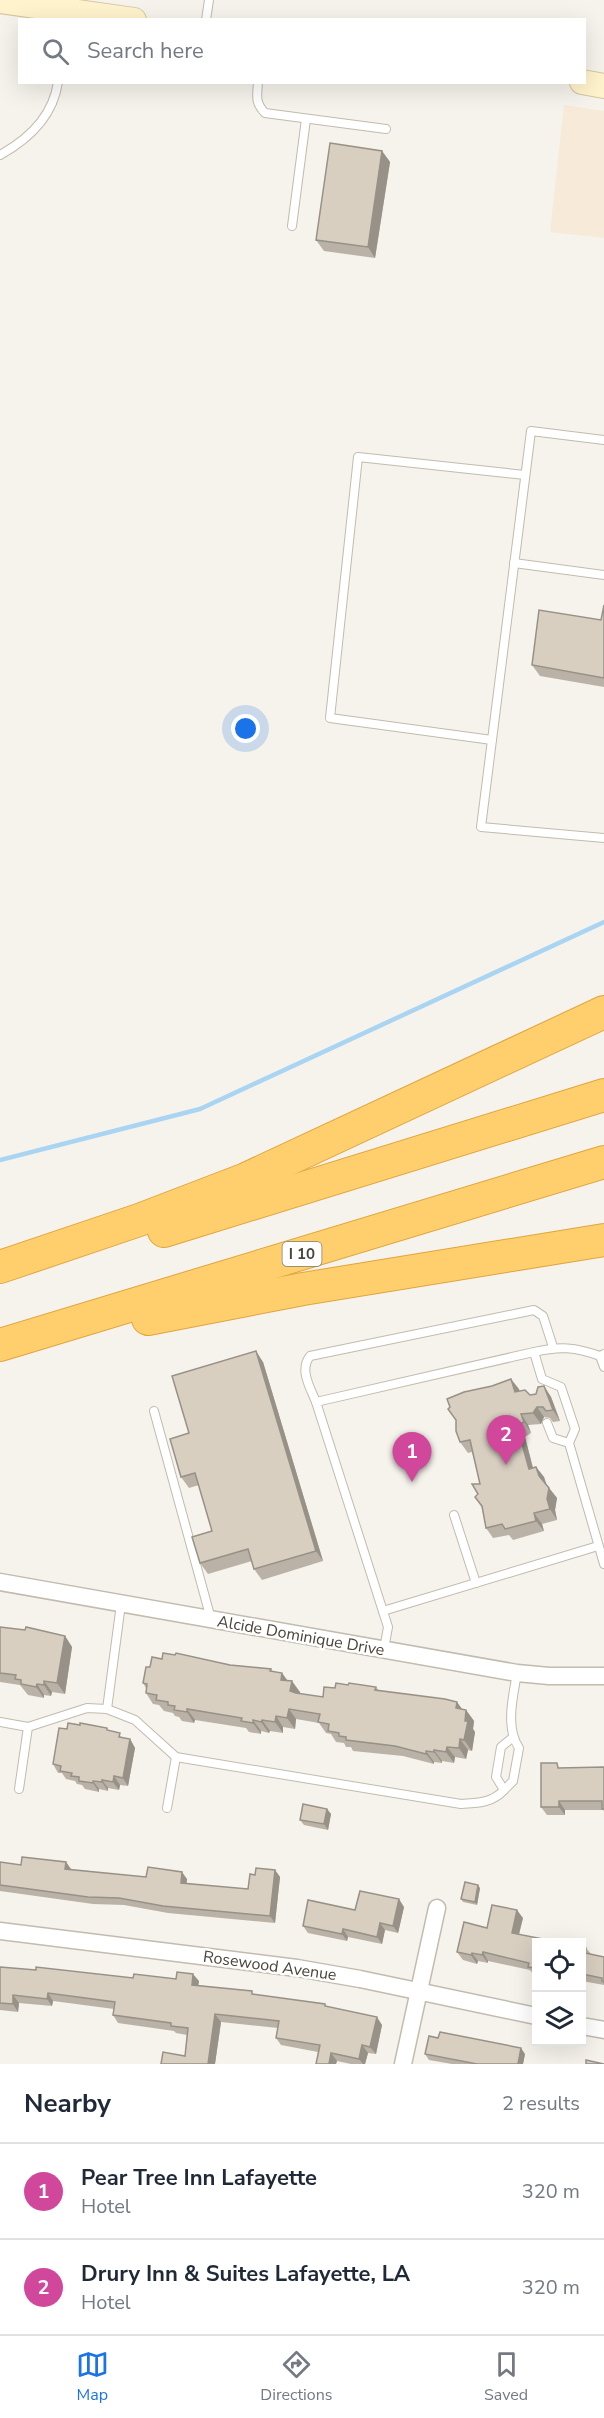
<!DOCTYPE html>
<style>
body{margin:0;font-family:"Nunito Sans",sans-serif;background:#f6f6f7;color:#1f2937}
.controls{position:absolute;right:18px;bottom:18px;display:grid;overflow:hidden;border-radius:0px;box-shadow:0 6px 24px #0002}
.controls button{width:54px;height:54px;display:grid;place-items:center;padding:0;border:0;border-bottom:2px solid #e0e1e3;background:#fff;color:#1f2937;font:30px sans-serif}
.you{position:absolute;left:246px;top:729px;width:21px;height:21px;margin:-15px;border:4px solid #fff;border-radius:50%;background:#1a73e8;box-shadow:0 0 0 9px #1a73e833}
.badge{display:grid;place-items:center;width:39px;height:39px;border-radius:50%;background:#1a73e8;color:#fff;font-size:20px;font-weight:700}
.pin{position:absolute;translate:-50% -50px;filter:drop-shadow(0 2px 3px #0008)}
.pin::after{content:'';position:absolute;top:32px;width:21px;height:18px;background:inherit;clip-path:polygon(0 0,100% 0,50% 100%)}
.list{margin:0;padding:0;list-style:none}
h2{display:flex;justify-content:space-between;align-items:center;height:78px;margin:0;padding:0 24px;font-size:26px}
h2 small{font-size:20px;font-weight:400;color:#747a83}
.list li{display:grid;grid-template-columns:39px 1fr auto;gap:18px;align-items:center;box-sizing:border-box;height:96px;padding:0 24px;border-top:2px solid #e0e1e3}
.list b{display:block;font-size:22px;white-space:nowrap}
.list p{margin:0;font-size:20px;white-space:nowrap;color:#747a83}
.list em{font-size:20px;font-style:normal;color:#747a83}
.icon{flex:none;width:33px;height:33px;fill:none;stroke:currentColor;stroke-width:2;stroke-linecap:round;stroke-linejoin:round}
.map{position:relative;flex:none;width:604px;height:2064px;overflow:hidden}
.search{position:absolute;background:#fff;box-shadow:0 6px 24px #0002;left:18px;right:18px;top:18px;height:66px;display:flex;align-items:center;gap:15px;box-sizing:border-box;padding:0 21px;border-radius:0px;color:#747a83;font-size:22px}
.sheet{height:270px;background:#fff}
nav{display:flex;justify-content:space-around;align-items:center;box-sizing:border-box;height:84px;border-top:2px solid #e0e1e3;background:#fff;font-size:16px;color:#747a83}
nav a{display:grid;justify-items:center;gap:3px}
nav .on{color:#1a73e8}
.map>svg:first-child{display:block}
.commercial{fill:#f7ead8}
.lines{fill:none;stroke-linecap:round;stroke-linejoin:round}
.stream{stroke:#a9d4f2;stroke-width:4.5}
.lane-casing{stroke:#c2bbae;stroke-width:10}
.street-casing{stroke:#c2bbae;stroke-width:19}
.secondary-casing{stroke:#d6c79b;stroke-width:26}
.highway-casing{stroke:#e0a43c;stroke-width:34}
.lane{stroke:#fff;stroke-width:8}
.street{stroke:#fff;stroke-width:16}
.secondary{stroke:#fff3cd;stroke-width:24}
.highway{stroke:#ffcf6e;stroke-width:32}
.wall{fill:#bab2a6}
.shaded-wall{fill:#979187}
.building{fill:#d8cfc1;stroke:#979187;stroke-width:1.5}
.labels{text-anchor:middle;stroke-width:5;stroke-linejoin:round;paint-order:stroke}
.shield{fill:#fff;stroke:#817c74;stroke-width:1.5}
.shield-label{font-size:15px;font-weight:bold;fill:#4b4439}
.street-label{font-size:16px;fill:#4b4439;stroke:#fff}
</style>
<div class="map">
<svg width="604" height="2064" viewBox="0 0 604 2064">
<rect width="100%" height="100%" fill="#f6f3ec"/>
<polygon class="commercial" points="564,105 604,111 604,238 550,232"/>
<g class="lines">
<polyline class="stream" points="0,1160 200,1109 604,922"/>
<g class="lane-casing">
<g id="lane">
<polyline points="206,20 209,0"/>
<path d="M258,82C257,96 255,103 265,113L386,129"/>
<path d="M0,155C29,139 53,117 58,82"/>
<polyline points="292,226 306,119"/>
<polyline points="604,440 531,431 481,827 604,838"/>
<polyline points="514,563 604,575"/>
<polyline points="492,740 330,718 358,457 525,475"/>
<path d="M604,1354L600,1356C575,1347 560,1346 534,1352L542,1379L561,1387L575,1429L569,1443L604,1564"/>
<polyline points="600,1356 604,1367"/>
<path d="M316,1402C310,1387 299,1370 310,1356L534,1310L543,1316L553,1347"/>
<polyline points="154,1411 211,1619"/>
<polyline points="547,1423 553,1438 569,1443"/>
<polyline points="454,1515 476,1583"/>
<polyline points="383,1611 598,1546"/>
<polyline points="384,1649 388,1627 316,1402 534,1352"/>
<polyline points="107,1709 121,1604"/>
<path d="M0,1722L28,1727L87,1708L107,1709L135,1720L176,1757L461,1804C478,1803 492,1803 504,1790"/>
<path d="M512,1738L501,1747L496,1777L504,1790L513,1781L519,1748C505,1727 513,1697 517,1673"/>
<polyline points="19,1789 28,1727"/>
<polyline points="167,1808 176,1757"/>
</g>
</g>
<g class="street-casing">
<g id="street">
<polyline points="0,1582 517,1673 549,1676 604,1676"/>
<polyline points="0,1931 297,1968 360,1979 536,2016"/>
<polyline points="582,2026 604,2030"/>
<polyline points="403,2064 437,1908"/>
</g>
</g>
<g class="secondary-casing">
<g id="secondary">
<polyline points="0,1 134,20"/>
<polyline points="582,82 604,86"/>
</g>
</g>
<g class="highway-casing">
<g id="highway">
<polyline points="164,1231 604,1095"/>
<polyline points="0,1267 139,1220 246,1179 604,1012"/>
<polyline points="148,1319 303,1289 604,1240"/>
<polyline points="0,1345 604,1162"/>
</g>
</g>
<use href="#lane" class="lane"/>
<use href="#street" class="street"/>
<use href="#secondary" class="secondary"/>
<use href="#highway" class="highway"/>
</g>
<g class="wall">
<polygon points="382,151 390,162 375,258 324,251 316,240"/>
<polygon points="604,605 604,687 540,676 532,665 601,620"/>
<polygon points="263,1362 323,1561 262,1580 254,1569 252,1561 208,1574 200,1563 212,1531 199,1485 189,1488 181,1477 189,1433"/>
<polygon points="544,1386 551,1397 560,1421 553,1422 550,1418 544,1417 541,1424 528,1425 531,1433 525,1437 533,1468 536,1467 544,1477 546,1484 557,1498 555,1510 557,1520 542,1524 544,1531 513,1540 509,1535 493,1538 486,1528 482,1508 475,1497 478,1494 480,1484 472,1452 468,1453 460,1442 456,1420 519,1389 519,1391 530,1395 536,1394"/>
<polygon points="0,1627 65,1636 72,1647 65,1694 52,1692 51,1696 44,1695 44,1698 28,1695 20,1685 0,1682"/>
<polygon points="162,1659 271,1669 273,1672 282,1673 287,1681 300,1692 299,1694 323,1697 335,1688 348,1685 376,1687 379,1691 466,1710 474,1721 473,1729 475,1732 472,1751 468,1750 466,1759 455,1757 454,1763 442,1761 442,1763 434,1762 434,1764 403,1756 353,1751 351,1747 346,1747 344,1743 336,1742 331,1734 326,1733 319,1723 296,1719 295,1729 283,1727 283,1733 270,1731 269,1733 261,1731 261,1734 249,1732 246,1728 195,1720 194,1723 182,1721 179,1717 175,1716 173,1713 164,1711 159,1705 153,1704 146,1693 146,1688 143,1683 150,1667"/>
<polygon points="67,1729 109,1731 124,1738 130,1739 135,1748 128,1786 120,1785 119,1790 108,1788 108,1791 99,1789 99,1792 85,1789 82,1785 77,1784 75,1781 66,1779 62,1773 58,1773 53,1764"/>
<polygon points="604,1767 604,1811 603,1810 565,1810 565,1815 547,1815 541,1807 560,1768"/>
<polygon points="327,1809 331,1814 328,1830 304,1825 300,1820"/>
<polygon points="0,1862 21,1865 66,1862 71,1870 146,1877 187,1879 186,1884 248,1889 255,1875 275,1870 280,1877 275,1923 168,1913 124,1905 93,1904 0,1891"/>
<polygon points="480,1888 477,1905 463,1902 461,1899"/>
<polygon points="404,1907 398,1933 385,1930 382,1944 348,1937 347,1941 308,1933 303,1926 355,1910"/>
<polygon points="523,1918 519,1935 537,1942 537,1976 534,1975 530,1970 488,1961 488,1963 478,1961 477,1964 463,1960 457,1952 487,1928"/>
<polygon points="582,1947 586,1948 591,1954 604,1957 604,1985 582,1981"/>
<polygon points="0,1967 133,1978 176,1979 199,1981 198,1986 327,2006 382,2025 376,2054 368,2053 365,2064 351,2064 337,2061 336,2064 316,2064 318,2052 281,2045 276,2038 278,2028 221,2022 215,2064 161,2064 185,2056 187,2035 176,2033 174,2031 118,2023 113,2015 114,2009 53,2001 52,2006 19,2003 18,2012 0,2010"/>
<polygon points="438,2038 525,2054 523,2064 452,2064 429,2060 425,2054"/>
</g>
<g class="shaded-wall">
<polygon points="382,151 390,162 375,258 368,247"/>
<polygon points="256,1351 263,1362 323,1561 316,1551"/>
<polygon points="511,1379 519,1389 523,1402 515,1392"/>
<polygon points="544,1386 551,1397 560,1421 553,1410"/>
<polygon points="537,1407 544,1417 541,1424 533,1413"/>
<polygon points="521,1414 528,1425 531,1433 524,1422"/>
<polygon points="517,1426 525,1437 536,1480 529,1469"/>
<polygon points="536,1467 544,1477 547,1486 539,1476"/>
<polygon points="549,1488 557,1498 555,1510 557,1520 550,1509 547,1499"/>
<polygon points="534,1513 542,1524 544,1531 536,1521"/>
<polygon points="65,1636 72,1647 65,1694 57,1683"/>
<polygon points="282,1673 290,1684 281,1680"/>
<polygon points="44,1681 52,1692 51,1696 44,1685"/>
<polygon points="292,1681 300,1692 298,1702 290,1691"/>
<polygon points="37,1684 44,1695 44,1698 36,1687"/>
<polygon points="457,1702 465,1713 456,1708"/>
<polygon points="187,1709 195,1720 194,1723 187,1712"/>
<polygon points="289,1709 296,1719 295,1729 287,1718"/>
<polygon points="466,1710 474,1721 473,1729 475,1732 472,1751 464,1740 465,1721"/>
<polygon points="276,1716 283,1727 283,1733 275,1722"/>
<polygon points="253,1720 261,1731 261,1734 253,1723"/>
<polygon points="262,1720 270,1731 269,1733 261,1722"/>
<polygon points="130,1739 135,1748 128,1786 123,1778"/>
<polygon points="460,1739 468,1750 466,1759 459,1748"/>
<polygon points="447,1747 455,1757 454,1763 446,1752"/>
<polygon points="434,1750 442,1761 442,1763 434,1752"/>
<polygon points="426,1751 434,1762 434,1764 426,1754"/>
<polygon points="114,1776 120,1785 119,1790 113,1782"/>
<polygon points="102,1780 108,1788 108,1791 102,1782"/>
<polygon points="93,1781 99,1789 99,1792 93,1783"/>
<polygon points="559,1801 565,1810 565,1815 559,1807"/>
<polygon points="327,1809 331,1814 328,1830 324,1824"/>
<polygon points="66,1862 71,1869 70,1877 65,1869"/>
<polygon points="275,1870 280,1877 275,1923 270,1916"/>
<polygon points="182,1872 187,1879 186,1890 181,1883"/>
<polygon points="478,1885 480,1888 477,1905 475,1902"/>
<polygon points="399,1899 404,1907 398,1933 393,1926"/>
<polygon points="517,1910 523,1918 517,1941 512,1933"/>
<polygon points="380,1923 385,1930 382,1944 377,1937"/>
<polygon points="343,1929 348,1937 347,1941 342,1934"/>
<polygon points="483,1952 488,1961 488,1963 482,1955"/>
<polygon points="472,1953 478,1961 477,1964 471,1955"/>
<polygon points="193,1974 199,1981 197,1993 192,1985"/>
<polygon points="48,1993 53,2001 52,2006 47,1999"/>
<polygon points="13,1995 19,2003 18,2012 13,2004"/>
<polygon points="215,2014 221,2022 215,2064 208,2064"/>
<polygon points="377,2017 382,2025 376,2054 370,2047"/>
<polygon points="362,2045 368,2053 365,2064 363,2064 359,2059"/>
<polygon points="521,2048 525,2054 523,2064 518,2064"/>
<polygon points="331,2053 337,2061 336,2064 329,2064"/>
</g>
<g class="building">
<polygon points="330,143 382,151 368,247 316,240"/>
<polygon points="604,605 604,678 532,665 539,610 601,620"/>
<polygon points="256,1351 316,1551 254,1569 248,1549 200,1563 192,1537 212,1531 195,1473 181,1477 170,1439 189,1433 172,1376"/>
<polygon points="511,1379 515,1392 525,1390 530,1395 536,1394 538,1387 544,1386 553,1410 546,1411 543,1407 537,1407 533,1413 521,1414 524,1422 517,1426 529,1469 536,1467 539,1476 549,1488 547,1499 550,1509 534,1513 536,1521 505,1529 502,1524 486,1528 482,1506 475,1497 478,1494 472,1484 480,1484 470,1440 460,1442 456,1431 456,1420 448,1409 450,1407 447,1399 464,1392 492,1386"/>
<polygon points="0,1627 25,1630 26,1627 65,1636 57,1683 44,1681 44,1685 37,1684 36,1687 21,1684 21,1680 15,1679 16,1675 0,1673"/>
<polygon points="163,1653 175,1655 176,1653 230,1665 271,1669 270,1671 282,1673 281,1680 292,1681 290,1691 296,1693 323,1697 324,1687 335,1688 336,1683 348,1685 349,1683 376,1687 375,1690 445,1699 457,1702 456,1708 466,1710 465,1721 468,1721 464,1740 460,1739 459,1748 447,1747 446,1752 434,1750 434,1752 426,1751 426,1754 395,1746 346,1740 346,1737 339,1736 339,1733 328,1731 329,1724 318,1722 320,1714 289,1709 287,1718 276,1716 275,1722 262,1720 261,1722 253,1720 253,1723 241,1721 242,1718 187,1709 187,1712 174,1710 175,1706 168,1705 168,1702 156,1700 157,1695 146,1693 147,1684 143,1683 146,1667 150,1667 152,1657 162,1659"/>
<polygon points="68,1723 80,1725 80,1723 107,1728 107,1730 120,1733 119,1737 130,1739 123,1778 114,1776 113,1782 102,1780 102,1782 93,1781 93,1783 79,1781 79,1777 71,1776 72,1773 60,1771 61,1766 53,1764 59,1728 67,1729"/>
<polygon points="541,1763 557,1763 558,1768 604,1767 604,1809 602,1809 602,1801 559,1801 559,1807 541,1807"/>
<polygon points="303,1804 327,1809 324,1824 300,1820"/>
<polygon points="22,1857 66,1862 65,1869 146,1877 148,1867 182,1872 181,1883 248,1889 250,1874 255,1875 256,1868 275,1870 270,1916 163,1906 119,1898 88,1897 0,1885 0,1862 21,1865"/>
<polygon points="465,1882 478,1885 475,1902 461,1899"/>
<polygon points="360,1891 399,1899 393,1926 380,1923 377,1937 343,1929 342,1934 303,1926 308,1900 355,1910"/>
<polygon points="492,1905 517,1910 512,1933 558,1942 537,1942 537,1968 528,1967 529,1963 483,1952 482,1955 472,1953 471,1955 457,1952 464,1922 487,1928"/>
<polygon points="582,1947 586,1948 585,1953 604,1957 604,1982 602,1981 602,1978 582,1974"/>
<polygon points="0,1967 36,1970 36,1967 133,1978 134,1974 176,1979 177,1972 193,1974 192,1985 252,1991 252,1994 325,2004 325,2006 377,2017 370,2047 362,2045 359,2059 331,2053 329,2064 316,2064 320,2045 276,2038 279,2021 215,2014 208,2064 161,2064 163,2052 185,2056 188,2028 171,2026 171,2023 113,2015 115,2002 48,1993 47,1999 13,1995 13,2004 0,2003"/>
<polygon points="440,2032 521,2048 518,2064 477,2064 425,2054 429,2036 438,2038"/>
<polygon points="586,2060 604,2064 586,2064"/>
</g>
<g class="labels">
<rect class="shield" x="282.5" y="1242" width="39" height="24" rx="4.5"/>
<g class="shield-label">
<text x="302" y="1259">I 10</text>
</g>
<g class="street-label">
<text transform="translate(301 1635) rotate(10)" y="6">Alcide Dominique Drive</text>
<text transform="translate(270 1965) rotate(8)" y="6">Rosewood Avenue</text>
</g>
</g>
</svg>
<div class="controls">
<button><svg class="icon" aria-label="locate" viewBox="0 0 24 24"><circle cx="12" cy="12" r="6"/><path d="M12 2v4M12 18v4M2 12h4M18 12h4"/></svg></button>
<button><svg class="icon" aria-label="layers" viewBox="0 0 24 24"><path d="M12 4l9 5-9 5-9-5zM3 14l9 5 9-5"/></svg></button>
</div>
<div class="you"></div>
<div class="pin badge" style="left:412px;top:1482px;background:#d1479c">1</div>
<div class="pin badge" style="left:506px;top:1465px;background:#d1479c">2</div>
<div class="search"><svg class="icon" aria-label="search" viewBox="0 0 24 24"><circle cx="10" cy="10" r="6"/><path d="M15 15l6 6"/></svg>Search here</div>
</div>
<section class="sheet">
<h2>Nearby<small>2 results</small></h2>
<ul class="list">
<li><span class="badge" style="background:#d1479c">1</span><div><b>Pear Tree Inn Lafayette</b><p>Hotel</p></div><em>320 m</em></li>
<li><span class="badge" style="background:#d1479c">2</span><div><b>Drury Inn &amp; Suites Lafayette, LA</b><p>Hotel</p></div><em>320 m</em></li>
</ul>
</section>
<nav>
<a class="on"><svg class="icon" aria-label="map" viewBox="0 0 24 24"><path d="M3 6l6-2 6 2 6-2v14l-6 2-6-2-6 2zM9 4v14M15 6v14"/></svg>Map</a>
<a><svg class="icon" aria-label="directions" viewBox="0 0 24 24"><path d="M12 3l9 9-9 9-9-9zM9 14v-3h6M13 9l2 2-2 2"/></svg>Directions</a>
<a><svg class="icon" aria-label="saved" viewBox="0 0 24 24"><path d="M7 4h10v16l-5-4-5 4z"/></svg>Saved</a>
</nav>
